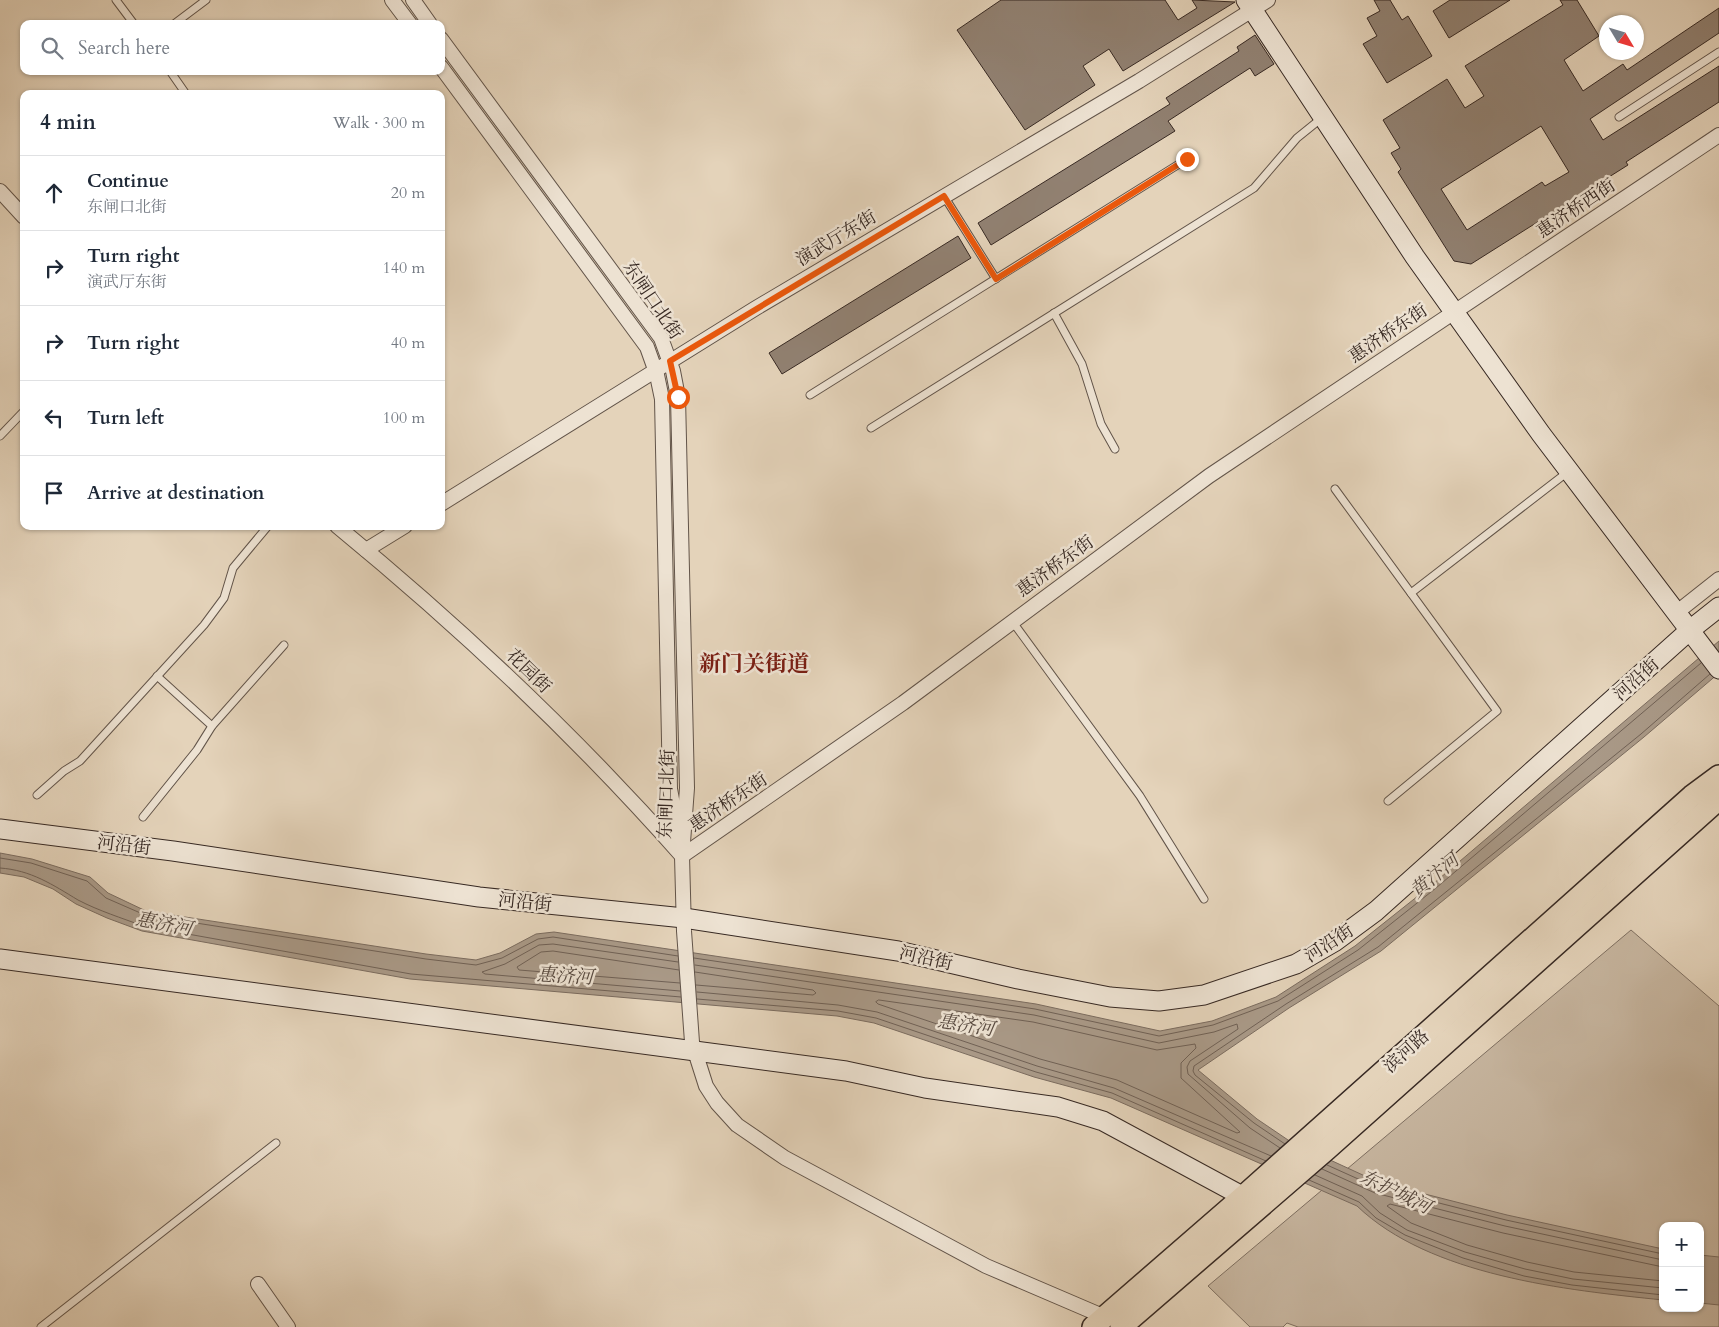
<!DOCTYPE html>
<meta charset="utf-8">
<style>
body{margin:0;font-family:Cardo,"Noto Serif SC",serif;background:#f2f2f3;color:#1f2937}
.controls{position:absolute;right:15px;bottom:15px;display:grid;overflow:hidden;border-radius:10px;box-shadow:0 1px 4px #0004}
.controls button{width:45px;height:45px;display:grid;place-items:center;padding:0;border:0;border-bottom:1px solid #e0e1e3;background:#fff;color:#1f2937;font:25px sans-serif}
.compass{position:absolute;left:1599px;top:15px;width:45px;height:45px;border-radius:50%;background:#fff;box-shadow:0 1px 4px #0004;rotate:128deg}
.stop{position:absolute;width:15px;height:15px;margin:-11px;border:4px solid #ea580c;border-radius:50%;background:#fff}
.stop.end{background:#ea580c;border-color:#fff;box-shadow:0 1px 5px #0008}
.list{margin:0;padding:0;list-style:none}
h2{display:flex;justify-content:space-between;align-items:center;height:65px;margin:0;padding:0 20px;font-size:21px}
h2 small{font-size:16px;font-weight:400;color:#747a83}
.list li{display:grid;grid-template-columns:32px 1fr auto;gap:15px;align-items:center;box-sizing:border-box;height:75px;padding:0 20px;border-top:1px solid #e0e1e3}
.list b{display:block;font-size:19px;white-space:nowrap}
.list p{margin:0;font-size:16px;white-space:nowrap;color:#747a83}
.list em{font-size:16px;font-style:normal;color:#747a83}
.icon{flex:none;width:28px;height:28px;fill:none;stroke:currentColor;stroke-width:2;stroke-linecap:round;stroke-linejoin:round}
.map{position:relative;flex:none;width:1719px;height:1327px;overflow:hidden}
.search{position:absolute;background:#fff;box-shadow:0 1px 4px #0004;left:20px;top:20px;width:425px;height:55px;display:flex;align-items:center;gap:12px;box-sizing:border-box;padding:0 18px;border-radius:10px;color:#747a83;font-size:19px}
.panel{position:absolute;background:#fff;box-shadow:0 1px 4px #0004;left:20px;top:90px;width:425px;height:440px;border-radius:10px}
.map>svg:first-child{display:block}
.green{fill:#c7b6a0;stroke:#7f7062;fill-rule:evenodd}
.water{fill:#a99987;stroke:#7b6c5f}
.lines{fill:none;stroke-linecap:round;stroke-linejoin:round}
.shore{stroke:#706155;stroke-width:1}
.building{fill:#918172;stroke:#372923;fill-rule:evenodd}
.lane-casing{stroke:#625449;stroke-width:9}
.street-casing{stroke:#625449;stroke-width:16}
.secondary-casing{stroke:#372923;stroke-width:21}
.primary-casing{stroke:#372923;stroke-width:24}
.lane{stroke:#ede2d2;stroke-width:7}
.street{stroke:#ede2d2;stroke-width:14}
.secondary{stroke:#ede2d2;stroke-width:19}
.primary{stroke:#e4d3ba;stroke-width:21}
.route{stroke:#ea580c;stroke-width:6}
.labels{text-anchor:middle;stroke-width:5;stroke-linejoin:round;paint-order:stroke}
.street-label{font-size:18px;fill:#372923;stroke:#ede2d2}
.water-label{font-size:19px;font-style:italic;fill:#594b41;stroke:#ede2d2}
.district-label{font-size:22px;font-weight:bold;fill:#7a1f14;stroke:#ede2d2}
</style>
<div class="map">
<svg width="1719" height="1327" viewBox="0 0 1719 1327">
<rect width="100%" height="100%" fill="#e4d3ba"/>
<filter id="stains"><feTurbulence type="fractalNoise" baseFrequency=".004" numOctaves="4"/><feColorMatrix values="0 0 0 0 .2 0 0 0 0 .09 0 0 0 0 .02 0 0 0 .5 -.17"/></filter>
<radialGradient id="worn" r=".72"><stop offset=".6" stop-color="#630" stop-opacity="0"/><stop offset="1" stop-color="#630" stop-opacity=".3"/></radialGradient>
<path class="green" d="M1631,930L1719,1006V1327H1298L1287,1323L1283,1327H1250L1208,1286ZM1663,1226H1700V1308H1663Z"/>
<g class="water">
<path d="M1719,641V673L1644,737L1381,951L1289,1008L1198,1070L1257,1119L1291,1142L1378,1182L1507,1215L1663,1249V1300C1566,1290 1430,1276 1357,1206L1111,1098L1034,1077L874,1023L837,1016L410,979L142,931L107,918L76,904L53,889L24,877L0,873V853L32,859L90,877L108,893L146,911L426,954L476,960L500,953L536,934L554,932L1036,1004L1160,1031L1212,1021L1276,997L1355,946L1433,884Z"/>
<polygon points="1700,1255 1719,1257 1719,1305 1700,1303"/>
</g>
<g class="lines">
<g class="shore">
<polyline points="0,858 31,863 87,881 106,898 145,915 426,959 476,965 502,958 538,939 553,937 678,956"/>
<path d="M0,868C31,870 53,885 78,900C99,911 122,918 143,926L411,974L681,997"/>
<polyline points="694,958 1035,1009 1159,1036 1213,1025 1278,1001 1358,950 1436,888 1701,663"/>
<polyline points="678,962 553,944 539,945 505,964 482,972 485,974 680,991"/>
<polyline points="695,965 1034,1015 1159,1043 1214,1032 1237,1024 1238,1029 1190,1061 1187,1067 1188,1074 1250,1128 1280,1148"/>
<polyline points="679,970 553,951 541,952 517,967 519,970 680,983"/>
<polyline points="695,972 813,990 816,993 813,995 696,985"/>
<polyline points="697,992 838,1005 877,1012 1037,1066 1114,1088 1271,1156"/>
<polyline points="697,999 838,1011 876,1018 1036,1072 1112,1093 1266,1161"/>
<polygon points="879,1000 1033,1022 1157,1050 1195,1044 1196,1048 1181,1063 1181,1078 1240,1132 1237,1133 1117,1080 1040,1059 878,1004 876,1002"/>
<polyline points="1285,1144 1254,1123 1195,1075 1193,1071 1194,1066 1286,1004 1378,947 1641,734 1710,674"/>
<polyline points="1327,1165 1376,1187 1506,1220 1663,1254"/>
<polyline points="1322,1169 1375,1193 1505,1226 1663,1260"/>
<polyline points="1315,1175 1362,1196 1380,1213 1407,1230 1465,1252 1525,1269 1573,1279 1663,1288"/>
<polyline points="1309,1180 1359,1202 1376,1218 1405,1235 1463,1258 1524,1276 1572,1285 1663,1295"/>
<polyline points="1663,1267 1503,1233 1390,1204 1387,1206 1411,1223 1467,1245 1527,1262 1574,1272 1663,1281"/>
</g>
</g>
<g class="building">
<polygon points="1001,0 1165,0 1178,20 1197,8 1192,0 1235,2 1123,71 1109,49 1083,66 1095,85 1025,130 957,30"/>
<polygon points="1374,0 1390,0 1402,20 1408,16 1432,56 1387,83 1363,44 1377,36 1367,18 1380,11"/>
<polygon points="1450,0 1510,0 1449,38 1433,11"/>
<path d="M1560,0H1577L1599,36L1564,60L1583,91L1623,64L1627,70L1719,8V33L1590,119L1603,140L1719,66V102L1626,162L1628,165L1471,264L1454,261L1398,172L1401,169L1391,153L1400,148L1383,120L1447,79L1465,108L1484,96L1465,66L1563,5ZM1541,126L1569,172L1545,186L1542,182L1467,230L1441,189Z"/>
<polygon points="1255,35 1274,64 1255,76 1250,68 1168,121 1175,131 991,245 978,223 1170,104 1166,98 1239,51 1237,47"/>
<polygon points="958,236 971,258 782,374 769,353"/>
</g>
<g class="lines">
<g class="lane-casing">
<g id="lane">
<polyline points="116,0 134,24"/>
<polyline points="174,24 206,0"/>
<polyline points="170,71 186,94"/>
<polyline points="1619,117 1719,52"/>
<polyline points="944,196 996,279"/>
<polyline points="1054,313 1082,364 1101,424 1115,449"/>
<polyline points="810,395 1187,159"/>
<polyline points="871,428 1254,188 1297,138 1323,117"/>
<polyline points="0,436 24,411"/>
<polyline points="1335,489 1497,711 1388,801"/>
<polyline points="1411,593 1569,471"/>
<polyline points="1012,621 1140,796 1204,899"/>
<polyline points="157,676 212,726"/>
<polyline points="37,795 64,771 80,761 204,625 224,598 233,568 268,526"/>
<polyline points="143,817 197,750 212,726 284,645"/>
<polyline points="41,1327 276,1143"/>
</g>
</g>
<g class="street-casing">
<g id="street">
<polyline points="392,0 410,24"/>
<polyline points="413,0 430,24"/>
<polyline points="441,39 661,338 673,371 678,397 687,788 682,856 684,931 692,1042 706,1086 717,1103 737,1125 785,1158 986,1266 1105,1317"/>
<polyline points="441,67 647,347 657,375 662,399 670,789 679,835"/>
<polyline points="0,191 24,217"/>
<polyline points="441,504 756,308 1139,81 1268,0"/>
<path d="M337,526C460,627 577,737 682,856"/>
<polyline points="366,550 405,526"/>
<polyline points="1676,613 1719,579"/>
<polyline points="682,856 903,703 1209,476 1719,135"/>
<polyline points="258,1284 288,1327"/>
</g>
</g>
<g class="secondary-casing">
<g id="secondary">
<polyline points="1246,0 1415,257 1541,434 1719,669"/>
<polyline points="0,829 173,851 479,897 684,918 898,951 1018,979 1110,997 1159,1001 1204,995 1296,964 1334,942 1376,911 1690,630 1719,607"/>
<polyline points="0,959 846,1071 925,1088 1058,1107 1103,1121 1255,1203"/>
</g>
</g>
<g class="primary-casing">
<g id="primary">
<polyline points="1093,1327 1245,1195 1692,796 1719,776"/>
<polyline points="1121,1327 1327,1149 1719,799"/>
</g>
</g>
<use href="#lane" class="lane"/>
<use href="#street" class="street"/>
<use href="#secondary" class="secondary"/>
<use href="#primary" class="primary"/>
</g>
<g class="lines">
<polyline class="route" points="678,397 670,361 944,196 996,279 1187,159"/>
</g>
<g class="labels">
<g class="street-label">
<text transform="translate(1576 208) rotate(-34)" y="6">惠济桥西街</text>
<text transform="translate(836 238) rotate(-31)" y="6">演武厅东街</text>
<text transform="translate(653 300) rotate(56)" y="6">东闸口北街</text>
<text transform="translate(1388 333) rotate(-34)" y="6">惠济桥东街</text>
<text transform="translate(1055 566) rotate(-36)" y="6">惠济桥东街</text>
<text transform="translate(529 671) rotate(44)" y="6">花园街</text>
<text transform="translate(1636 679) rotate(-42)" y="6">河沿街</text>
<text transform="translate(666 794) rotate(-88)" y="6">东闸口北街</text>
<text transform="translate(728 802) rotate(-34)" y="6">惠济桥东街</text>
<text transform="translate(124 845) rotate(7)" y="6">河沿街</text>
<text transform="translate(525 902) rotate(6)" y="6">河沿街</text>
<text transform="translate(1329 943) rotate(-33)" y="6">河沿街</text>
<text transform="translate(926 958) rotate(13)" y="6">河沿街</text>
<text transform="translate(1406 1051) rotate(-42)" y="6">滨河路</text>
</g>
<g class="water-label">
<text transform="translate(1434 875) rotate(-40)" y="7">黄汴河</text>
<text transform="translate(164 923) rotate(11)" y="7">惠济河</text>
<text transform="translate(565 975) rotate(3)" y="7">惠济河</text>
<text transform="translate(966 1024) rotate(9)" y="7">惠济河</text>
<text transform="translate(1396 1191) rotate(26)" y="7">东护城河</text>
</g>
<g class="district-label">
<text x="754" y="671">新门关街道</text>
</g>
</g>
<rect width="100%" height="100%" filter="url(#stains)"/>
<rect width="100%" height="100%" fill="url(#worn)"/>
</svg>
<div class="controls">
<button>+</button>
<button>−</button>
</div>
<svg class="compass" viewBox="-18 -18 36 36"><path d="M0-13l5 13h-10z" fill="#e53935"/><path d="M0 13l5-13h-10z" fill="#747a83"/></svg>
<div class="stop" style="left:678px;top:397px"></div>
<div class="stop end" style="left:1187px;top:159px"></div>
<div class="search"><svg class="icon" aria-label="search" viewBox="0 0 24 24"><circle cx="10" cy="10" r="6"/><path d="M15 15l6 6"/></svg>Search here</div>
<section class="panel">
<h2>4 min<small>Walk · 300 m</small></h2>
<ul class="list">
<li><svg class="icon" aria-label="ahead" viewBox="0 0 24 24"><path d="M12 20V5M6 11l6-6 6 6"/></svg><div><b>Continue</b><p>东闸口北街</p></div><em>20 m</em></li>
<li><svg class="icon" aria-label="right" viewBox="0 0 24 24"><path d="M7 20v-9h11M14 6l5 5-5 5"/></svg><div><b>Turn right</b><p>演武厅东街</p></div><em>140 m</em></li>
<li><svg class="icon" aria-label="right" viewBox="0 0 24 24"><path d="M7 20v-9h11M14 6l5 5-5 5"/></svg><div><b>Turn right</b></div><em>40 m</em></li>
<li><svg class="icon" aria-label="left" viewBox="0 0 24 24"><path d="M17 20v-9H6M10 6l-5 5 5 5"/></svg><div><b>Turn left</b></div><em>100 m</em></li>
<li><svg class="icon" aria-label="arrive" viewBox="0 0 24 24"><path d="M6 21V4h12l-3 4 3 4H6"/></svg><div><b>Arrive at destination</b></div></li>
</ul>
</section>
</div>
